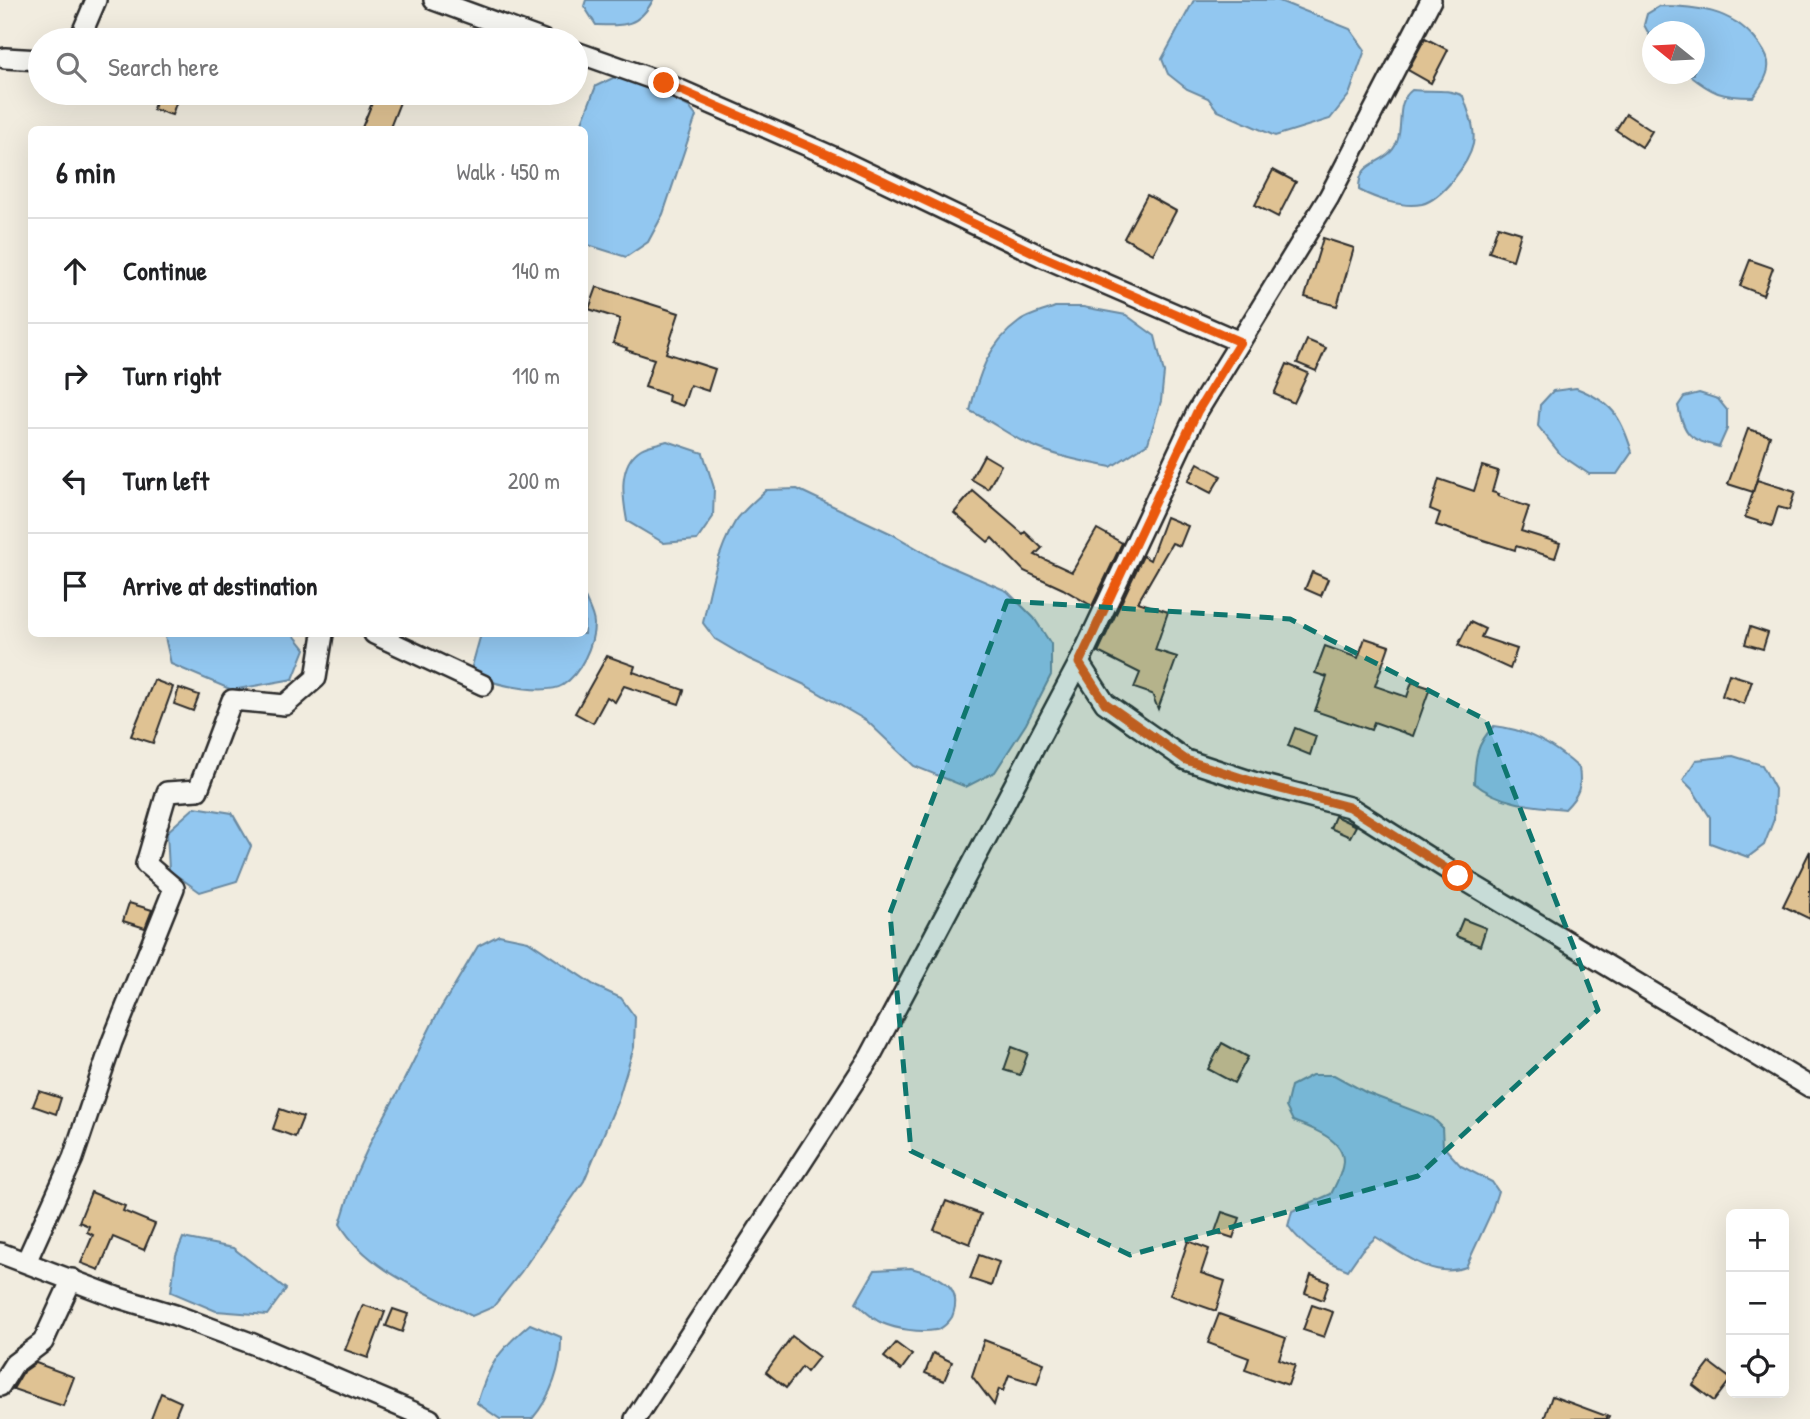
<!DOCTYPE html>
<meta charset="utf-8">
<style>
body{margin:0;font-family:"Patrick Hand",sans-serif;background:#f2f2f2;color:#202124}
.controls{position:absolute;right:21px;bottom:21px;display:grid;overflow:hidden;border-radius:10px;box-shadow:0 7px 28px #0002}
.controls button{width:63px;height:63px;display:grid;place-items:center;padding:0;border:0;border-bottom:2px solid #e0e0e0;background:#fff;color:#202124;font:35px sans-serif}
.compass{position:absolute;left:1642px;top:21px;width:63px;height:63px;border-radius:50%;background:#fff;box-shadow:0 7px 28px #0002;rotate:288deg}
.stop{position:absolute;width:21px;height:21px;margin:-16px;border:5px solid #ea580c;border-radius:50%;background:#fff}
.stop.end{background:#ea580c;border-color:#fff;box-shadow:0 2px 7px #0008}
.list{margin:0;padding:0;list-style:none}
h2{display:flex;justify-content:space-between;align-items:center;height:91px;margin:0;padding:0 28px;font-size:30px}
h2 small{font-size:23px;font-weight:400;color:#757577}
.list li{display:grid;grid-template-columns:46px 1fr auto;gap:21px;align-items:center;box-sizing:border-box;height:105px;padding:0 28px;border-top:2px solid #e0e0e0}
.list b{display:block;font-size:26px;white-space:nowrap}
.list em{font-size:23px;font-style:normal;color:#757577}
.icon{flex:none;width:38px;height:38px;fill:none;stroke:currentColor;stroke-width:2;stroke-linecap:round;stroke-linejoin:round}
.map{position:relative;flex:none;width:1810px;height:1419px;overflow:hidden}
.search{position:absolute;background:#fff;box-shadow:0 7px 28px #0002;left:28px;top:28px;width:560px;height:77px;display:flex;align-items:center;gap:18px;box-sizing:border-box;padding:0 24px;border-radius:38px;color:#757577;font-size:26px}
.panel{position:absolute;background:#fff;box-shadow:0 7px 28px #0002;left:28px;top:126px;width:560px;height:511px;border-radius:10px}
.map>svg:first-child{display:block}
.water{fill:#92c7f0;stroke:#6989a1;stroke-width:2}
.building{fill:#dfc293;stroke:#2b2b2b;stroke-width:2}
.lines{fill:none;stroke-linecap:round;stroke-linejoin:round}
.minor-casing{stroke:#2b2b2b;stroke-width:24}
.minor{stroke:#f6f6f2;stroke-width:19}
.route{stroke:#ea580c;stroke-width:9}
.marked{fill:#0f766e;fill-opacity:0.2;stroke:#0f766e;stroke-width:5;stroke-dasharray:14 9;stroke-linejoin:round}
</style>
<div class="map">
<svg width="1810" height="1419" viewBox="0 0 1810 1419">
<rect width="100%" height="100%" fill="#f1ecdf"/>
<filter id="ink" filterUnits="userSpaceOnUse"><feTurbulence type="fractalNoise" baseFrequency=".0143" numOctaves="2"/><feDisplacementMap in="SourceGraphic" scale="14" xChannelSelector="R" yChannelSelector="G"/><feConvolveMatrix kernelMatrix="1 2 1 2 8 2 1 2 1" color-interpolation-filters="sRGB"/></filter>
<g filter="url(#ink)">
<g class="water">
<path d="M586,0H653C639,27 623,26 596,25L584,6Z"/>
<polygon points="1194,0 1277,0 1350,29 1365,50 1349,95 1330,119 1275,136 1218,111 1208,98 1187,89 1168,74 1162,59"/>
<path d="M1660,6C1696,6 1731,10 1755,39C1760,45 1767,54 1768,62C1770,75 1760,87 1753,97C1721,97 1713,94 1688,74H1694V32H1652V40L1644,25L1647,14Z"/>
<polygon points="617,76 628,77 689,107 696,116 663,214 648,242 626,257 585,244 584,130 579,130 596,86"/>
<path d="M1412,90C1430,92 1448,88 1463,96C1468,111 1476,128 1473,144C1469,163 1442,199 1422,204C1402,208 1376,199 1359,190C1358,157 1386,168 1397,142C1404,124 1395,103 1412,90Z"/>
<path d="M1055,307H1083L1126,315L1155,336L1164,373L1161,401L1148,443L1111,467C1080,461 1050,455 1022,441C1004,432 988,419 970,411C978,376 988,344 1019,322C1028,315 1043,312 1055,307Z"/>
<path d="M1576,388C1612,402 1621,416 1632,452L1617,474H1589L1561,455L1538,426L1540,405L1553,391Z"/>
<path d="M1699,393L1718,399L1727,410V429L1719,447C1690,439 1685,437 1678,406L1684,397Z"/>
<path d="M667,441L703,453L714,488L713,517L697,540L664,543L627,521C623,499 617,464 641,449C647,445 660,443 667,441Z"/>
<path d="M797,489L892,534L942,563L1007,591L1034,618L1051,644V675L1026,724L995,772L966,787L914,766L867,721L805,685L749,659L715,639L703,623C710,589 717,552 735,522C742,511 756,500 766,490Z"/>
<path d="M585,598C588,605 594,616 594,624C594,645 580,674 563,685C547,695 499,686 483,678C479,675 475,670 472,666L481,634H584Z"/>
<polygon points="167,634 293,634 305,649 293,679 232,690 171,664 165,637"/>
<path d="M1494,726C1526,729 1556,747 1579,768C1582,787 1579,795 1565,809C1532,806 1500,804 1474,783C1475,758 1476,744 1494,726Z"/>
<polygon points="1733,756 1762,765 1775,789 1774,819 1764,845 1748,857 1710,843 1710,817 1692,789 1683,780 1696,760"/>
<polygon points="195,807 232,813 251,846 237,881 200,892 169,870 167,832"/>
<path d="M499,935L528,941L597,987L621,998L635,1017L634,1047L618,1100L584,1181L521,1272L493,1307L472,1316C427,1292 367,1270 340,1224L355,1176L372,1139L399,1090L435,1018L478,946Z"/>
<path d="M1312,1075H1334L1367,1093L1433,1118L1442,1127L1443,1146L1461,1166L1492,1182L1498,1191L1491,1213L1466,1267C1433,1280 1402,1253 1376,1237L1362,1250L1348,1270C1322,1260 1305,1248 1288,1226L1292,1211L1331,1194C1336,1184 1342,1174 1343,1162C1344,1139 1311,1128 1293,1121L1286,1107L1291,1086Z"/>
<polygon points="183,1238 233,1248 286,1289 267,1315 216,1311 171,1292 176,1255"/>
<path d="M911,1268C937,1275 965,1285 952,1317C949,1322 942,1329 936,1330C920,1333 896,1329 882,1323C872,1319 863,1309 856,1303L875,1270Z"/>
<path d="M530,1324L561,1337C562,1366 551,1397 532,1419H500L477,1403C489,1364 499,1350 530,1324Z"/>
</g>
<g class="building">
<polygon points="1425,38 1448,50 1431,83 1408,70"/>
<polygon points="158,93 177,100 172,115 153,109"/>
<polygon points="376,93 393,93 402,97 389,130 361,130"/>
<polygon points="1626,114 1652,131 1642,147 1616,130"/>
<polygon points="1273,170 1296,182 1278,217 1255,205"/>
<polygon points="1147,195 1176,211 1153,254 1124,238"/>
<polygon points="1498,226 1521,233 1513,260 1489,252"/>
<polygon points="1323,238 1354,248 1337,306 1305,297"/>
<polygon points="1750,260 1773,268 1763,295 1740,286"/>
<polygon points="597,287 679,313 666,353 715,369 708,391 690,385 683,406 668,401 669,395 645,387 654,359 626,350 627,348 613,343 620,319 589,309"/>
<polygon points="1307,340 1326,348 1316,371 1297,363"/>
<polygon points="1287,364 1308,373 1294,403 1274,394"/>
<polygon points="1748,429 1770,436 1753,492 1728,484"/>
<polygon points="984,455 1001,465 988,489 971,479"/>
<polygon points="1198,463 1221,476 1211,493 1188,481"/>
<polygon points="1482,466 1498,471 1492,492 1499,494 1498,496 1529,507 1521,531 1560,543 1555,558 1516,546 1515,550 1436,525 1440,513 1430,509 1439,479 1474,491"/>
<polygon points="1757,480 1795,492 1789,510 1778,507 1772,526 1745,517"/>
<polygon points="973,491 1023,534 1025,532 1042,548 1035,555 1072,572 1097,529 1122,543 1092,606 1063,589 1024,571 992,538 988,542 954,513"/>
<polygon points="1166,517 1188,526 1180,546 1172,543 1138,602 1168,612 1155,650 1177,657 1158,709 1152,694 1134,688 1140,673 1098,652 1143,556 1150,560"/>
<polygon points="1312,572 1328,579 1321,596 1305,589"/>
<polygon points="1470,622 1485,629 1481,637 1517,649 1510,669 1458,645"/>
<polygon points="1750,627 1768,633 1763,649 1745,644"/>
<polygon points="1365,638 1389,646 1375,686 1407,697 1412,682 1430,688 1413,736 1374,722 1371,730 1315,711 1327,677 1315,673 1325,646 1358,658"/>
<polygon points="607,656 635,666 633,672 684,690 679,704 624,686 615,702 607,697 593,723 575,713"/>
<polygon points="1729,674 1752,681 1744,704 1722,696"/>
<polygon points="154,680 173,687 153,743 131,736"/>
<polygon points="179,688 199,695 193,711 174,704"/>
<polygon points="1295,728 1316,736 1310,755 1288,746"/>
<polygon points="1335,816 1356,826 1350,837 1330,828"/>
<polygon points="1810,851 1810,919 1783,906"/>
<polygon points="129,903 152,910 145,928 123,921"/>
<polygon points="1463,919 1486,928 1480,946 1456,936"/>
<polygon points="1222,1043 1248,1057 1234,1083 1208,1069"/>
<polygon points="1012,1047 1028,1053 1020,1075 1004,1070"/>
<polygon points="39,1091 61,1098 56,1114 33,1106"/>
<polygon points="280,1109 303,1117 295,1137 273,1129"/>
<polygon points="91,1192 125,1206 123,1211 155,1224 144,1250 113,1237 99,1270 81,1263 93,1235 87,1232 89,1226 79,1222"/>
<polygon points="946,1201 981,1214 970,1244 934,1230"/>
<polygon points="1222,1212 1240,1218 1233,1238 1215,1232"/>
<polygon points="1188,1241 1209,1249 1201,1273 1225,1281 1216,1311 1170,1295"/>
<polygon points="979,1255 999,1262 991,1286 970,1279"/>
<polygon points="1311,1275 1329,1282 1323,1300 1305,1293"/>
<polygon points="363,1305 385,1312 368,1358 345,1350"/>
<polygon points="1312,1305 1333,1312 1324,1337 1303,1330"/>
<polygon points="393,1309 408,1314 402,1332 386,1326"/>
<polygon points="1219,1314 1286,1338 1279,1359 1295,1365 1288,1385 1245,1370 1249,1358 1208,1343"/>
<polygon points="792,1336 819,1357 807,1372 802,1367 786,1388 766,1372"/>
<polygon points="984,1340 1044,1363 1037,1384 1009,1375 1003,1391 999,1389 994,1405 972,1376"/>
<polygon points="896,1343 912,1355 901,1370 884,1357"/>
<polygon points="933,1353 952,1362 944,1381 925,1373"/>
<polygon points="36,1363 74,1377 63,1406 13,1389 23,1372"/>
<polygon points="1710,1363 1731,1379 1714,1401 1693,1385"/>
<polygon points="161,1393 181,1402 174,1419 151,1419"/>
<polygon points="1552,1396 1609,1417 1608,1419 1544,1419"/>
</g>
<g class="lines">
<g class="minor-casing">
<g id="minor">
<polyline points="434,0 543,40"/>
<polyline points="79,40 96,0"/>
<polyline points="576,52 664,83 838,159 1041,256 1240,342"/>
<polyline points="5,58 40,60"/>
<polyline points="374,634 483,685"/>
<polyline points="1079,663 1105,703 1186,760 1253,782 1349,807 1458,876 1810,1087"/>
<polyline points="0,1253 116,1297 175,1315 253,1344 430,1419"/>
<polyline points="26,1262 73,1158 112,1042 174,888 146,864 167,792 198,790 232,700 285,705 316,678 323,634"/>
<polyline points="0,1386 14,1364 43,1342 72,1279"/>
<polyline points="635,1419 870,1057 1079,663 1197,412 1329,197 1431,0"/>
</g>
</g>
<use href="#minor" class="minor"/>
</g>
</g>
<g class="lines" filter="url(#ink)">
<polyline class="route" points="664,83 838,159 1041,256 1240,342 1197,412 1079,663 1105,703 1186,760 1254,782 1349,807 1458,876"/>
</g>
<path class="marked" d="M1007,601L1290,619L1486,720L1598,1010L1418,1176L1130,1255L911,1151L890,913Z"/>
</svg>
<div class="controls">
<button>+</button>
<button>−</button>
<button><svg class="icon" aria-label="locate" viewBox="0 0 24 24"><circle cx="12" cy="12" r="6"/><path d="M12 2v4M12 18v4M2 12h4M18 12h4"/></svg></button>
</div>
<svg class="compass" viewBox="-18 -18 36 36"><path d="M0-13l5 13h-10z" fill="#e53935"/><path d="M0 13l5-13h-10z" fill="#757577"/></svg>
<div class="stop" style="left:1458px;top:876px"></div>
<div class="stop end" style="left:664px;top:83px"></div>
<div class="search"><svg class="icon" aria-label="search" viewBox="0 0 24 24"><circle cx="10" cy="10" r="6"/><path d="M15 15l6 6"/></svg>Search here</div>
<section class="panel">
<h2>6 min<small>Walk · 450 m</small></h2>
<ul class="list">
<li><svg class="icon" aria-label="ahead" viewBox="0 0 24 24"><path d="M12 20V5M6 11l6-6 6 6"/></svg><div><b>Continue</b></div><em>140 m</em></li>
<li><svg class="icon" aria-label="right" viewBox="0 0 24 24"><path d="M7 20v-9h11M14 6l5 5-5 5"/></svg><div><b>Turn right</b></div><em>110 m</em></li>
<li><svg class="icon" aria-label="left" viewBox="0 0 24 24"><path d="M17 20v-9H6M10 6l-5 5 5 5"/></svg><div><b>Turn left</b></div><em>200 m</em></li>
<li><svg class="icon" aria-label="arrive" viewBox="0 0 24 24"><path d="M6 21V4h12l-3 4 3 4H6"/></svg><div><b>Arrive at destination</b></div></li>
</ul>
</section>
</div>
